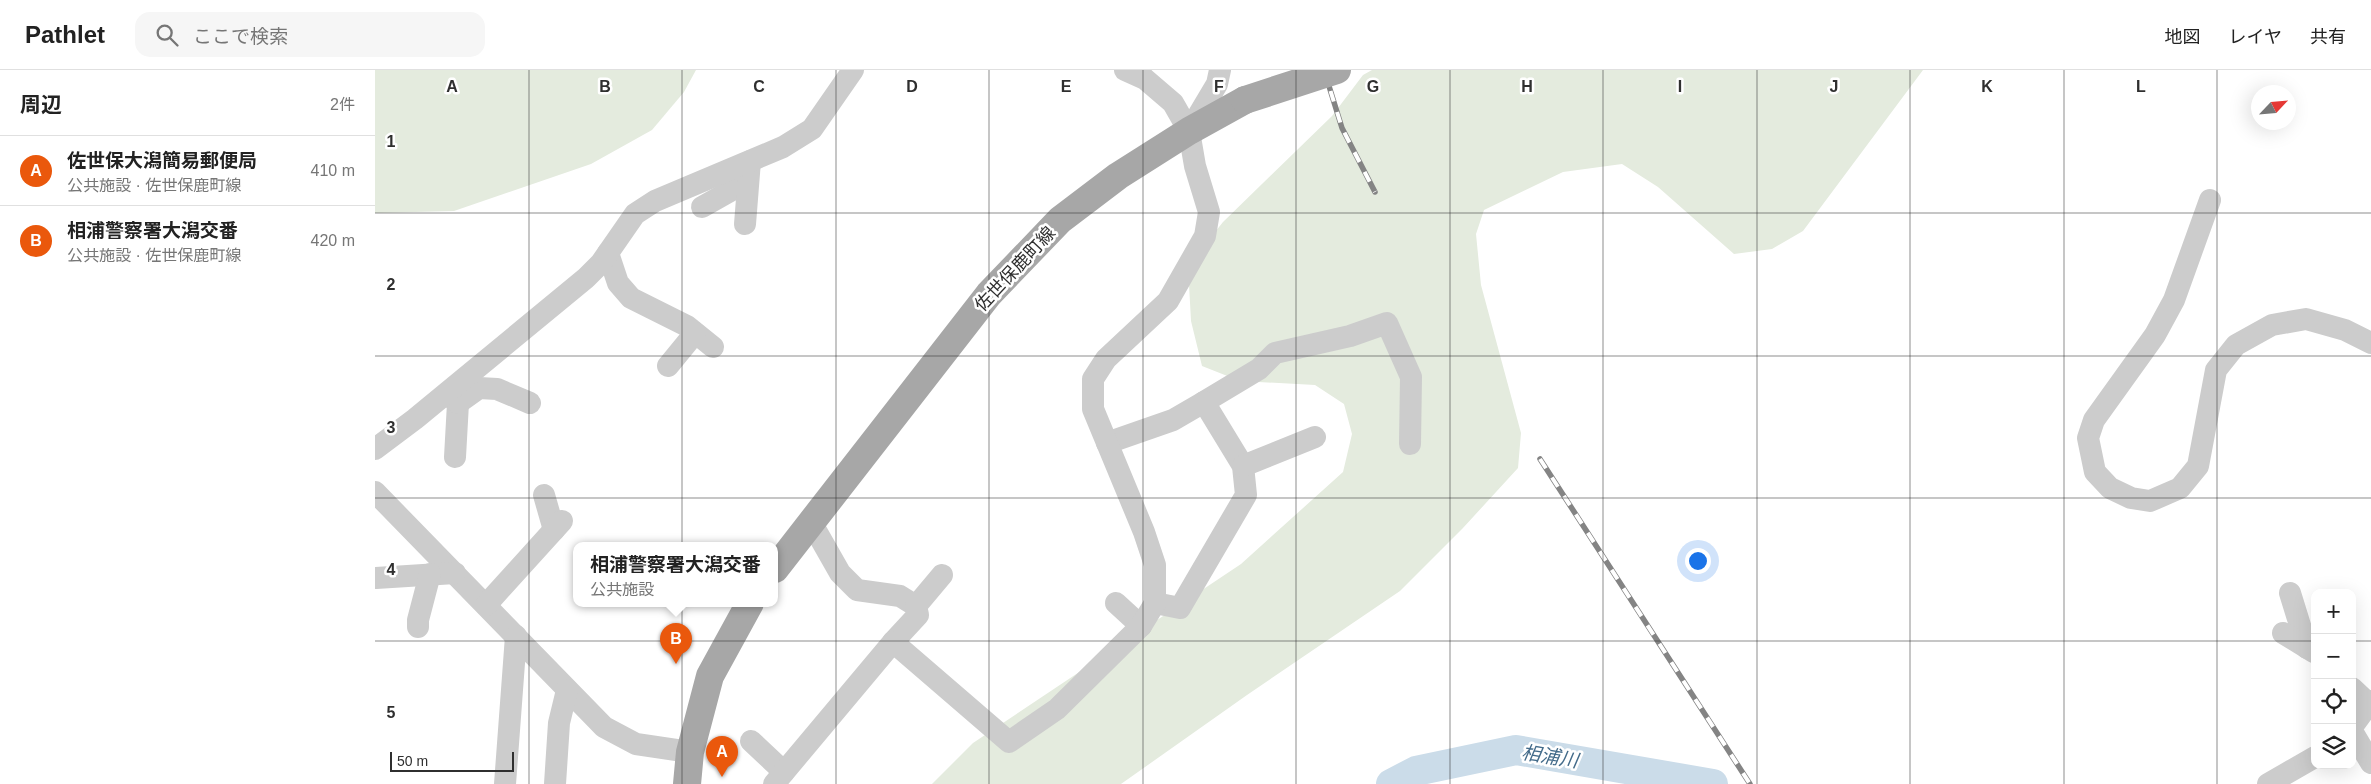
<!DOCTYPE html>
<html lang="ja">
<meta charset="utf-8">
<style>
body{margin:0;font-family:Helvetica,"Noto Sans JP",sans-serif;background:#f6f6f6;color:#222}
.controls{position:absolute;right:15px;bottom:15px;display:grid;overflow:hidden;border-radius:10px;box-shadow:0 5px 20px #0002}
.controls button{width:45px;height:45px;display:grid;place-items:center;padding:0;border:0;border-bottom:1px solid #e0e0e0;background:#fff;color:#222;font:25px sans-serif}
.compass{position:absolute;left:1876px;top:15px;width:45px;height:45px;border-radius:50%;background:#fff;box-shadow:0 5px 20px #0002;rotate:64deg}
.scale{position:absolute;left:15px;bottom:12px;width:124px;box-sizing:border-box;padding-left:5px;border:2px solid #2f2f2f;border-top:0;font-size:14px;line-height:18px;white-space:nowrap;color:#2f2f2f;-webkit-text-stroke:4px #fff;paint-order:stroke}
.you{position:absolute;left:1322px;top:490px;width:18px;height:18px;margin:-12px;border:4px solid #fff;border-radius:50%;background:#1a73e8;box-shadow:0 0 0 8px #1a73e833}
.badge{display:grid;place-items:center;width:32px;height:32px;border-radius:50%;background:#ea580c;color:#fff;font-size:16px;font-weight:700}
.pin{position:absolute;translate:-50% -41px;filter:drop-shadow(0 1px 2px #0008)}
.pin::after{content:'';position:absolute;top:26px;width:18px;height:15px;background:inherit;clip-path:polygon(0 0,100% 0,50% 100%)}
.popup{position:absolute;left:198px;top:472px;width:205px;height:65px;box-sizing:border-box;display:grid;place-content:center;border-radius:10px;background:#fff;filter:drop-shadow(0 1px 4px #0005);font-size:16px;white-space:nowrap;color:#767676}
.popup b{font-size:19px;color:#222}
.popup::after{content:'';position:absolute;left:50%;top:100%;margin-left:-10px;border:10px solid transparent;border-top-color:#fff}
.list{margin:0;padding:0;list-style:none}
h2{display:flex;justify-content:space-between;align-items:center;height:65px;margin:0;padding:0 20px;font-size:21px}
h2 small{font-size:16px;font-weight:400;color:#767676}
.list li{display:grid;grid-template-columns:32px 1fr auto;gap:15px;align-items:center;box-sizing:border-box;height:70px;padding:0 20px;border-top:1px solid #e0e0e0}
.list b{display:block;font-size:19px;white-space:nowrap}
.list p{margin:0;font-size:16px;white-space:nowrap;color:#767676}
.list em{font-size:16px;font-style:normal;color:#767676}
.icon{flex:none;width:28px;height:28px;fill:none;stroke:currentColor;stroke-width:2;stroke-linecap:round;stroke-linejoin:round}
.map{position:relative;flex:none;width:1996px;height:714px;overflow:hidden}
header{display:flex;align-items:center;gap:30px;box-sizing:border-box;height:70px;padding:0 25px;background:#fff;border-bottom:1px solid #e0e0e0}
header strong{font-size:24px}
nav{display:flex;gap:28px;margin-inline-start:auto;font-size:18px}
.search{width:350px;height:45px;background:#f6f6f6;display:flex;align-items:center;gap:12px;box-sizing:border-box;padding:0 18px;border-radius:15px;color:#767676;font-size:19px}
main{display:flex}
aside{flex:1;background:#fff}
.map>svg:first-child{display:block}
.green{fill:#e4ebde}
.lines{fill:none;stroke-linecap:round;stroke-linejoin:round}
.river{stroke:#cbdce9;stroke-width:30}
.minor{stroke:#ccc;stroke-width:22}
.major{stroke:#a7a7a7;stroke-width:28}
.rail-casing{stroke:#848484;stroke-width:5.5}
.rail{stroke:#fff;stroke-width:4;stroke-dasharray:11;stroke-linecap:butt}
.major-bridge{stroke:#a7a7a7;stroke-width:28}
.grid{fill:none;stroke:#2f2f2f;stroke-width:1;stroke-opacity:0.55}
.labels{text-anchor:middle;stroke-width:5;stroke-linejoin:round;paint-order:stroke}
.street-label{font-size:18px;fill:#2f2f2f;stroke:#fff}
.water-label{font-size:19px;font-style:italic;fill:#436b8a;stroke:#fff}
.grid-label{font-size:16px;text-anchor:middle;font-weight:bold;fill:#2f2f2f;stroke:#fff;stroke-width:5;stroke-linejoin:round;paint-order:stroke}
</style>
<header>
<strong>Pathlet</strong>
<div class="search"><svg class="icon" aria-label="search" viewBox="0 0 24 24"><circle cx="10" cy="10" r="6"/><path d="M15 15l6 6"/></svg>ここで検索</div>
<nav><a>地図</a><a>レイヤ</a><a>共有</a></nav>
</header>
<main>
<aside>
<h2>周辺<small>2件</small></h2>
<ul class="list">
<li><span class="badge">A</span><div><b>佐世保大潟簡易郵便局</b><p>公共施設 · 佐世保鹿町線</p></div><em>410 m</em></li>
<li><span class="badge">B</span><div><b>相浦警察署大潟交番</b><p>公共施設 · 佐世保鹿町線</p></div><em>420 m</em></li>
</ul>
</aside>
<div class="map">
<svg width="1996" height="714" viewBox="0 0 1996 714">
<rect width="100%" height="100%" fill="#fff"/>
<g class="green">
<polygon points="0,0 321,0 309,22 277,60 216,94 79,141 0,143"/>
<polygon points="997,0 1548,0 1428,161 1397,179 1359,184 1283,117 1247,94 1188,102 1109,140 1101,164 1106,215 1146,363 1143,398 1088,458 1025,521 872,625 746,714 557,714 598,673 866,494 968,402 977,364 969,334 940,315 865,311 827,296 816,251 813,196 848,152 957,46 988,5"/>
</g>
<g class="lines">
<polyline class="river" points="1016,714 1041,701 1141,680 1338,714"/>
<g class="minor">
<polyline points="814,61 842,14 845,0"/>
<polyline points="1835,130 1799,230 1780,265 1719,350 1713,368 1720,402 1735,418 1756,428 1775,431 1805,418 1823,396 1841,300 1861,275 1897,255 1931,249 1970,260 1996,273"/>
<polyline points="327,137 373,111"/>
<polyline points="370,154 375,91"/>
<polyline points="233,183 243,213 256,228 312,256 338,277"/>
<polyline points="293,296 320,263"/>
<polyline points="72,324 83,333 80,387"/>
<polyline points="829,332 884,299 900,283 975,266 1012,253 1036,307 1035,374"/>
<polyline points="83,333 104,318 122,319 155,333"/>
<polyline points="732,373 798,350 829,332 868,396 871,425 805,538 780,533"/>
<polyline points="0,379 40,349 211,208 226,193 260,144 280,131 408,77 437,59 478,0"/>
<polyline points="868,396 940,367"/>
<polyline points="0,422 229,657 261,674 315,682"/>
<polyline points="169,425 179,460"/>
<polyline points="436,452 465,503 482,520 525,526 541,536"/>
<polyline points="1,508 80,503"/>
<polyline points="1915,523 1932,578"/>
<polyline points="741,533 766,556"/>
<polyline points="111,535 187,451"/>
<polyline points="43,557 43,550 55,504"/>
<polyline points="1908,563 1939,582"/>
<polyline points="518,572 543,545 541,536 567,505"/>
<polyline points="1977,618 1994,634"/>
<polyline points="1977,657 1996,631"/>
<polyline points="1977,661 1996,693"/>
<polyline points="376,671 409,702"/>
<polyline points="130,714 141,566"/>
<polyline points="180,714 184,653 192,620"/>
<polyline points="399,714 518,572 634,672 682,639 766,556 780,533 780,495 769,462 718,339 718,309 731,289 793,231 830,166 834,142 820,96 814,61 798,33 770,9 750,0"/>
<polyline points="1893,714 1940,687"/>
</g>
<g class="major">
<polyline points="400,499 614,224 685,150 743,106 814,61 870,30"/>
<polyline points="312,714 315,682 335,606 375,533"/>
</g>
<g class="rail-casing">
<g id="rail">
<polyline points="949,0 967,58 1000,122"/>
<polyline points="1165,389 1375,714"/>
</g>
</g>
<use href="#rail" class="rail"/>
<polyline class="major-bridge" points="870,30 962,0"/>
</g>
<path class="grid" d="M154,0V714M307,0V714M461,0V714M614,0V714M768,0V714M921,0V714M1075,0V714M1228,0V714M1382,0V714M1535,0V714M1689,0V714M1842,0V714M0,143H1996M0,286H1996M0,428H1996M0,571H1940M1977,571H1996"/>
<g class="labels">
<g class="street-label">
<text transform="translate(640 199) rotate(-47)" y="6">佐世保鹿町線</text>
</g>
<g class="water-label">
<text transform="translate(1175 686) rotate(9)" y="7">相浦川</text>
</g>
</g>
<g class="grid-label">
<text x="77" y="22">A</text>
<text x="230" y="22">B</text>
<text x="384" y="22">C</text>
<text x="537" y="22">D</text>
<text x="691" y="22">E</text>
<text x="844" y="22">F</text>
<text x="998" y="22">G</text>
<text x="1152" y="22">H</text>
<text x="1305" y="22">I</text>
<text x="1459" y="22">J</text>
<text x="1612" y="22">K</text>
<text x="1766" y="22">L</text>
<text x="16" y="77">1</text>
<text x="16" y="220">2</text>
<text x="16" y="363">3</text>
<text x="16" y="505">4</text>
<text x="16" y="648">5</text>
</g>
</svg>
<div class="controls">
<button>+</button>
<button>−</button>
<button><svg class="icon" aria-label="locate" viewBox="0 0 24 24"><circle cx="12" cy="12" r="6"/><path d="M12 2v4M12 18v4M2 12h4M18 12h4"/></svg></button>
<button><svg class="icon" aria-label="layers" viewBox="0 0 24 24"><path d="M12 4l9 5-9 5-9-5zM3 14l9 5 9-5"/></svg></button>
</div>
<svg class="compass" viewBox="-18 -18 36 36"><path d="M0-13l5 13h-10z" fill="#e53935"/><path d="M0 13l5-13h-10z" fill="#767676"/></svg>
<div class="scale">50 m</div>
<div class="you"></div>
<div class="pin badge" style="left:347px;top:707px">A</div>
<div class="pin badge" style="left:301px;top:594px">B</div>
<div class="popup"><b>相浦警察署大潟交番</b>公共施設</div>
</div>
</main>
